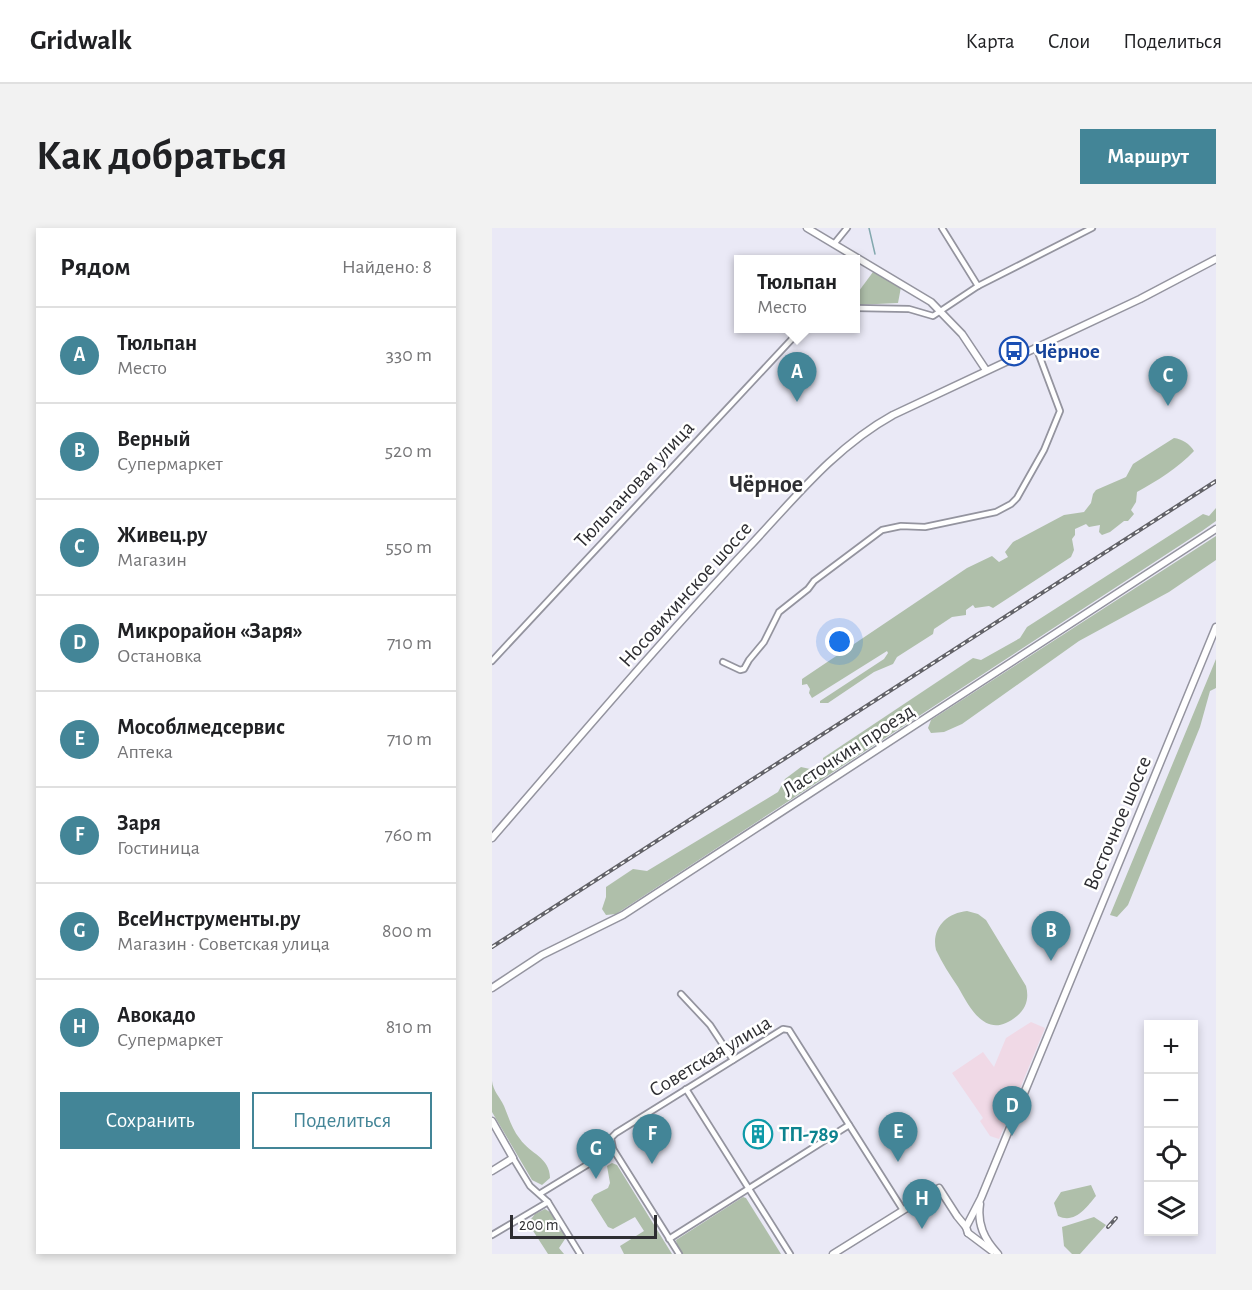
<!DOCTYPE html>
<html lang="ru">
<meta charset="utf-8">
<style>
body{margin:0;font-family:"Alegreya Sans",sans-serif;background:#f2f2f2;color:#202124}
.controls{position:absolute;right:18px;bottom:18px;display:grid;overflow:hidden;border-radius:0px;box-shadow:0 3px 9px #0003}
.controls button{width:54px;height:54px;display:grid;place-items:center;padding:0;border:0;border-bottom:2px solid #e0e0e0;background:#fff;color:#202124;font:30px sans-serif}
.scale{position:absolute;left:18px;bottom:15px;width:147px;box-sizing:border-box;padding-left:6px;border:3px solid #2e2e32;border-top:0;font-size:16px;line-height:21px;white-space:nowrap;color:#2e2e32;-webkit-text-stroke:4px #fff;paint-order:stroke}
.you{position:absolute;left:348px;top:414px;width:21px;height:21px;margin:-15px;border:4px solid #fff;border-radius:50%;background:#1a73e8;box-shadow:0 0 0 9px #1a73e833}
.badge{display:grid;place-items:center;width:39px;height:39px;border-radius:50%;background:#438597;color:#fff;font-size:20px;font-weight:700}
.pin{position:absolute;translate:-50% -50px;filter:drop-shadow(0 2px 3px #0008)}
.pin::after{content:'';position:absolute;top:32px;width:21px;height:18px;background:inherit;clip-path:polygon(0 0,100% 0,50% 100%)}
.popup{position:absolute;left:242px;top:27px;width:126px;height:78px;box-sizing:border-box;display:grid;place-content:center;border-radius:0px;background:#fff;filter:drop-shadow(0 2px 4px #0005);font-size:20px;white-space:nowrap;color:#757577}
.popup b{font-size:22px;color:#202124}
.popup::after{content:'';position:absolute;left:50%;top:100%;margin-left:-12px;border:12px solid transparent;border-top-color:#fff}
.list{margin:0;padding:0;list-style:none}
h2{display:flex;justify-content:space-between;align-items:center;height:78px;margin:0;padding:0 24px;font-size:26px}
h2 small{font-size:20px;font-weight:400;color:#757577}
.list li{display:grid;grid-template-columns:39px 1fr auto;gap:18px;align-items:center;box-sizing:border-box;height:96px;padding:0 24px;border-top:2px solid #e0e0e0}
.list b{display:block;font-size:22px;white-space:nowrap}
.list p{margin:0;font-size:20px;white-space:nowrap;color:#757577}
.list em{font-size:20px;font-style:normal;color:#757577}
.actions{display:flex;gap:12px;padding:18px 24px}
.actions a{flex:1;padding:14px 0;border:2px solid #438597;border-radius:0px;text-align:center;font-size:21px;color:#438597}
.actions .main{background:#438597;color:#fff}
.icon{flex:none;width:33px;height:33px;fill:none;stroke:currentColor;stroke-width:2;stroke-linecap:round;stroke-linejoin:round}
.map{position:relative;flex:none;width:724px;height:1026px;overflow:hidden;border-radius:0px}
header{display:flex;align-items:center;gap:36px;box-sizing:border-box;height:84px;padding:0 30px;background:#fff;border-bottom:2px solid #e0e0e0}
header strong{font-size:28px}
nav{display:flex;gap:33px;margin-inline-start:auto;font-size:21px}
.intro{display:flex;align-items:center;justify-content:space-between;box-sizing:border-box;height:144px;padding:0 36px}
h1{margin:0;font-size:42px}
.button{padding:15px 27px;border-radius:0px;background:#438597;color:#fff;font-size:21px;font-weight:700}
main{display:flex;gap:36px;padding:0 36px}
aside{flex:1;background:#fff;border-radius:0px;box-shadow:0 3px 9px #0003}
.map>svg:first-child{display:block}
.commercial{fill:#f0d9e6}
.green{fill:#afbfaa}
.lines{fill:none;stroke-linecap:round;stroke-linejoin:round}
.stream{stroke:#83a8ae;stroke-width:1.5}
.street-casing{stroke:#94949f;stroke-width:8}
.secondary-casing{stroke:#94949f;stroke-width:9}
.street{stroke:#fff;stroke-width:4.5}
.secondary{stroke:#fff;stroke-width:6}
.rail-casing{stroke:#626268;stroke-width:4}
.rail{stroke:#fff;stroke-width:1.5;stroke-dasharray:4.5;stroke-linecap:butt}
.labels{text-anchor:middle;stroke-width:5;stroke-linejoin:round;paint-order:stroke}
.transit-label{font-size:21px;font-weight:bold;fill:#164399;stroke:#fff;text-anchor:start}
.street-label{font-size:21px;fill:#2e2e32;stroke:#fff}
.culture-label{font-size:21px;font-weight:bold;fill:#0d838f;stroke:#fff;text-anchor:start}
.quarter-label{font-size:24px;font-weight:bold;fill:#2e2e32;stroke:#fff}
</style>
<header>
<strong>Gridwalk</strong>
<nav><a>Карта</a><a>Слои</a><a>Поделиться</a></nav>
</header>
<div class="intro"><h1>Как добраться</h1><a class="button">Маршрут</a></div>
<main>
<aside>
<h2>Рядом<small>Найдено: 8</small></h2>
<ul class="list">
<li><span class="badge">A</span><div><b>Тюльпан</b><p>Место</p></div><em>330 m</em></li>
<li><span class="badge">B</span><div><b>Верный</b><p>Супермаркет</p></div><em>520 m</em></li>
<li><span class="badge">C</span><div><b>Живец.ру</b><p>Магазин</p></div><em>550 m</em></li>
<li><span class="badge">D</span><div><b>Микрорайон «Заря»</b><p>Остановка</p></div><em>710 m</em></li>
<li><span class="badge">E</span><div><b>Мособлмедсервис</b><p>Аптека</p></div><em>710 m</em></li>
<li><span class="badge">F</span><div><b>Заря</b><p>Гостиница</p></div><em>760 m</em></li>
<li><span class="badge">G</span><div><b>ВсеИнструменты.ру</b><p>Магазин · Советская улица</p></div><em>800 m</em></li>
<li><span class="badge">H</span><div><b>Авокадо</b><p>Супермаркет</p></div><em>810 m</em></li>
</ul>
<div class="actions"><a class="main">Сохранить</a><a>Поделиться</a></div>
</aside>
<div class="map">
<svg width="724" height="1026" viewBox="0 0 724 1026">
<rect width="100%" height="100%" fill="#eae9f6"/>
<polygon class="commercial" points="539,794 553,800 507,911 498,908 488,893 491,890 460,845 491,824 502,839 514,810"/>
<g class="green">
<polygon points="381,44 409,59 406,75 364,77 364,67"/>
<path d="M682,210C690,211 698,216 702,223C686,240 665,253 645,264L644,274L639,282L642,286L636,293H632L618,304L610,307L607,304L608,297L597,299L594,296L583,301V307L580,311L582,322L579,329L501,380L497,378L483,380L481,377L474,382V387L460,389L442,401L441,406L405,429L401,436L382,444L336,475H328V473L392,431L396,425L395,423L320,470L317,465L318,461L315,456L310,457V451L475,340L500,328L507,334L516,329L513,324L521,314L572,287L592,284L599,275L601,266L604,262L634,249L641,236Z"/>
<polygon points="724,280 724,293 710,303 124,686 114,687 110,681 114,669 114,659 141,641 155,643 286,564 293,551 309,539 327,543 331,538 331,530 481,430 489,432 528,410 535,399 711,286 717,288"/>
<polygon points="724,308 724,332 677,364 587,413 470,496 452,504 439,505 436,500 439,492"/>
<polygon points="724,431 724,460 718,463 708,499 636,677 625,689 618,687"/>
<path d="M475,683L486,686L494,692L534,758C537,769 535,780 525,788C495,813 479,782 466,759C458,747 450,735 444,722C439,701 454,685 475,683Z"/>
<path d="M0,853C1,863 8,869 12,878C17,890 20,901 28,911C38,926 58,929 58,950L50,957L40,952L0,884Z"/>
<polygon points="120,935 125,937 180,1026 132,1026 128,1018 152,1003 143,989 121,1001 116,999 99,972 102,967 116,960 118,955 115,938"/>
<path d="M599,957L604,968C594,980 583,996 566,988L562,975L569,964Z"/>
<polygon points="251,969 254,970 289,1026 191,1026 185,1017 184,1012"/>
<polygon points="53,981 58,984 65,994 64,999 72,1005 73,1011 67,1020 72,1026 56,1026 36,995 43,986"/>
<polygon points="602,989 614,997 588,1026 580,1026 572,1018 570,999"/>
</g>
<g class="lines">
<polyline class="stream" points="377,0 383,26"/>
<g class="street-casing">
<g id="street">
<polyline points="450,0 486,58"/>
<polyline points="342,16 355,0"/>
<polyline points="364,80 417,81 441,88 486,58 600,0"/>
<polyline points="0,433 299,112 307,100"/>
<polyline points="231,434 248,442 252,441 257,432 272,414 287,384 316,361 322,353 390,302 409,298 433,299 504,284 519,276 525,270 552,222 568,183 544,119"/>
<polyline points="189,766 218,797 241,832"/>
<polyline points="194,861 298,1026"/>
<polyline points="21,930 38,958 56,974 88,1026"/>
<polyline points="49,965 121,921"/>
<polyline points="0,1007 56,974"/>
<polyline points="177,1011 357,897"/>
<polyline points="187,1026 121,921 119,910 124,905 291,801 297,802 411,982"/>
</g>
</g>
<g class="secondary-casing">
<g id="secondary">
<polyline points="315,0 439,74 470,106 494,142"/>
<path d="M0,610C85,512 169,413 257,319C302,271 343,219 401,187L648,71L724,31"/>
<polyline points="0,760 50,727 131,687 724,301"/>
<polyline points="0,893 21,930 0,943"/>
<path d="M488,976C485,996 492,1011 506,1026"/>
<polyline points="476,1005 474,999 489,970 724,399"/>
<polyline points="476,1005 500,1023"/>
<polyline points="341,1026 447,960 465,988 474,999"/>
</g>
</g>
<use href="#street" class="street"/>
<use href="#secondary" class="secondary"/>
<g class="rail-casing">
<g id="rail">
<polyline points="0,719 724,253"/>
<polyline points="616,999 624,990"/>
</g>
</g>
<use href="#rail" class="rail"/>
</g>
<defs>
<g id="bus-ring" transform="scale(1.5)"><circle r="9.5" fill="#fff" stroke="#1a4fb4" stroke-width="1.5"/><path d="M-5-6H5V4H4V6H2V4H-2V6H-4V4H-5ZM-3.5-4V0h7V-4ZM-3.5 1.2v1.5H-2V1.2ZM2 1.2v1.5H3.5V1.2Z" fill="#1a4fb4"/></g>
<g id="building-ring" transform="scale(1.5)"><circle r="9.5" fill="#fff" stroke="#0f9aa8" stroke-width="1.5"/><path d="M-4-6H4V6H1V3H-1V6H-4ZM-2.5-4.3h1.7v1.8h-1.7ZM.8-4.3h1.7v1.8H.8ZM-2.5-1h1.7V.8h-1.7ZM.8-1h1.7V.8H.8Z" fill="#0f9aa8"/></g>
</defs>
<g fill-rule="evenodd">
<use href="#bus-ring" x="522" y="123"/>
<use href="#building-ring" x="266" y="906"/>
</g>
<g class="labels">
<g class="transit-label">
<text x="543" y="130">Чёрное</text>
</g>
<g class="street-label">
<text transform="translate(142 256) rotate(-47)" y="7">Тюльпановая улица</text>
<text transform="translate(193 366) rotate(-48)" y="7">Носовихинское шоссе</text>
<text transform="translate(356 522) rotate(-33)" y="7">Ласточкин проезд</text>
<text transform="translate(625 595) rotate(-67)" y="7">Восточное шоссе</text>
<text transform="translate(218 828) rotate(-31)" y="7">Советская улица</text>
</g>
<g class="culture-label">
<text x="287" y="913">ТП-789</text>
</g>
<g class="quarter-label">
<text x="274" y="264">Чёрное</text>
</g>
</g>
</svg>
<div class="controls">
<button>+</button>
<button>−</button>
<button><svg class="icon" aria-label="locate" viewBox="0 0 24 24"><circle cx="12" cy="12" r="6"/><path d="M12 2v4M12 18v4M2 12h4M18 12h4"/></svg></button>
<button><svg class="icon" aria-label="layers" viewBox="0 0 24 24"><path d="M12 4l9 5-9 5-9-5zM3 14l9 5 9-5"/></svg></button>
</div>
<div class="scale">200 m</div>
<div class="you"></div>
<div class="pin badge" style="left:305px;top:174px">A</div>
<div class="popup"><b>Тюльпан</b>Место</div>
<div class="pin badge" style="left:559px;top:733px">B</div>
<div class="pin badge" style="left:676px;top:178px">C</div>
<div class="pin badge" style="left:520px;top:908px">D</div>
<div class="pin badge" style="left:406px;top:934px">E</div>
<div class="pin badge" style="left:160px;top:936px">F</div>
<div class="pin badge" style="left:104px;top:951px">G</div>
<div class="pin badge" style="left:430px;top:1001px">H</div>
</div>
</main>
